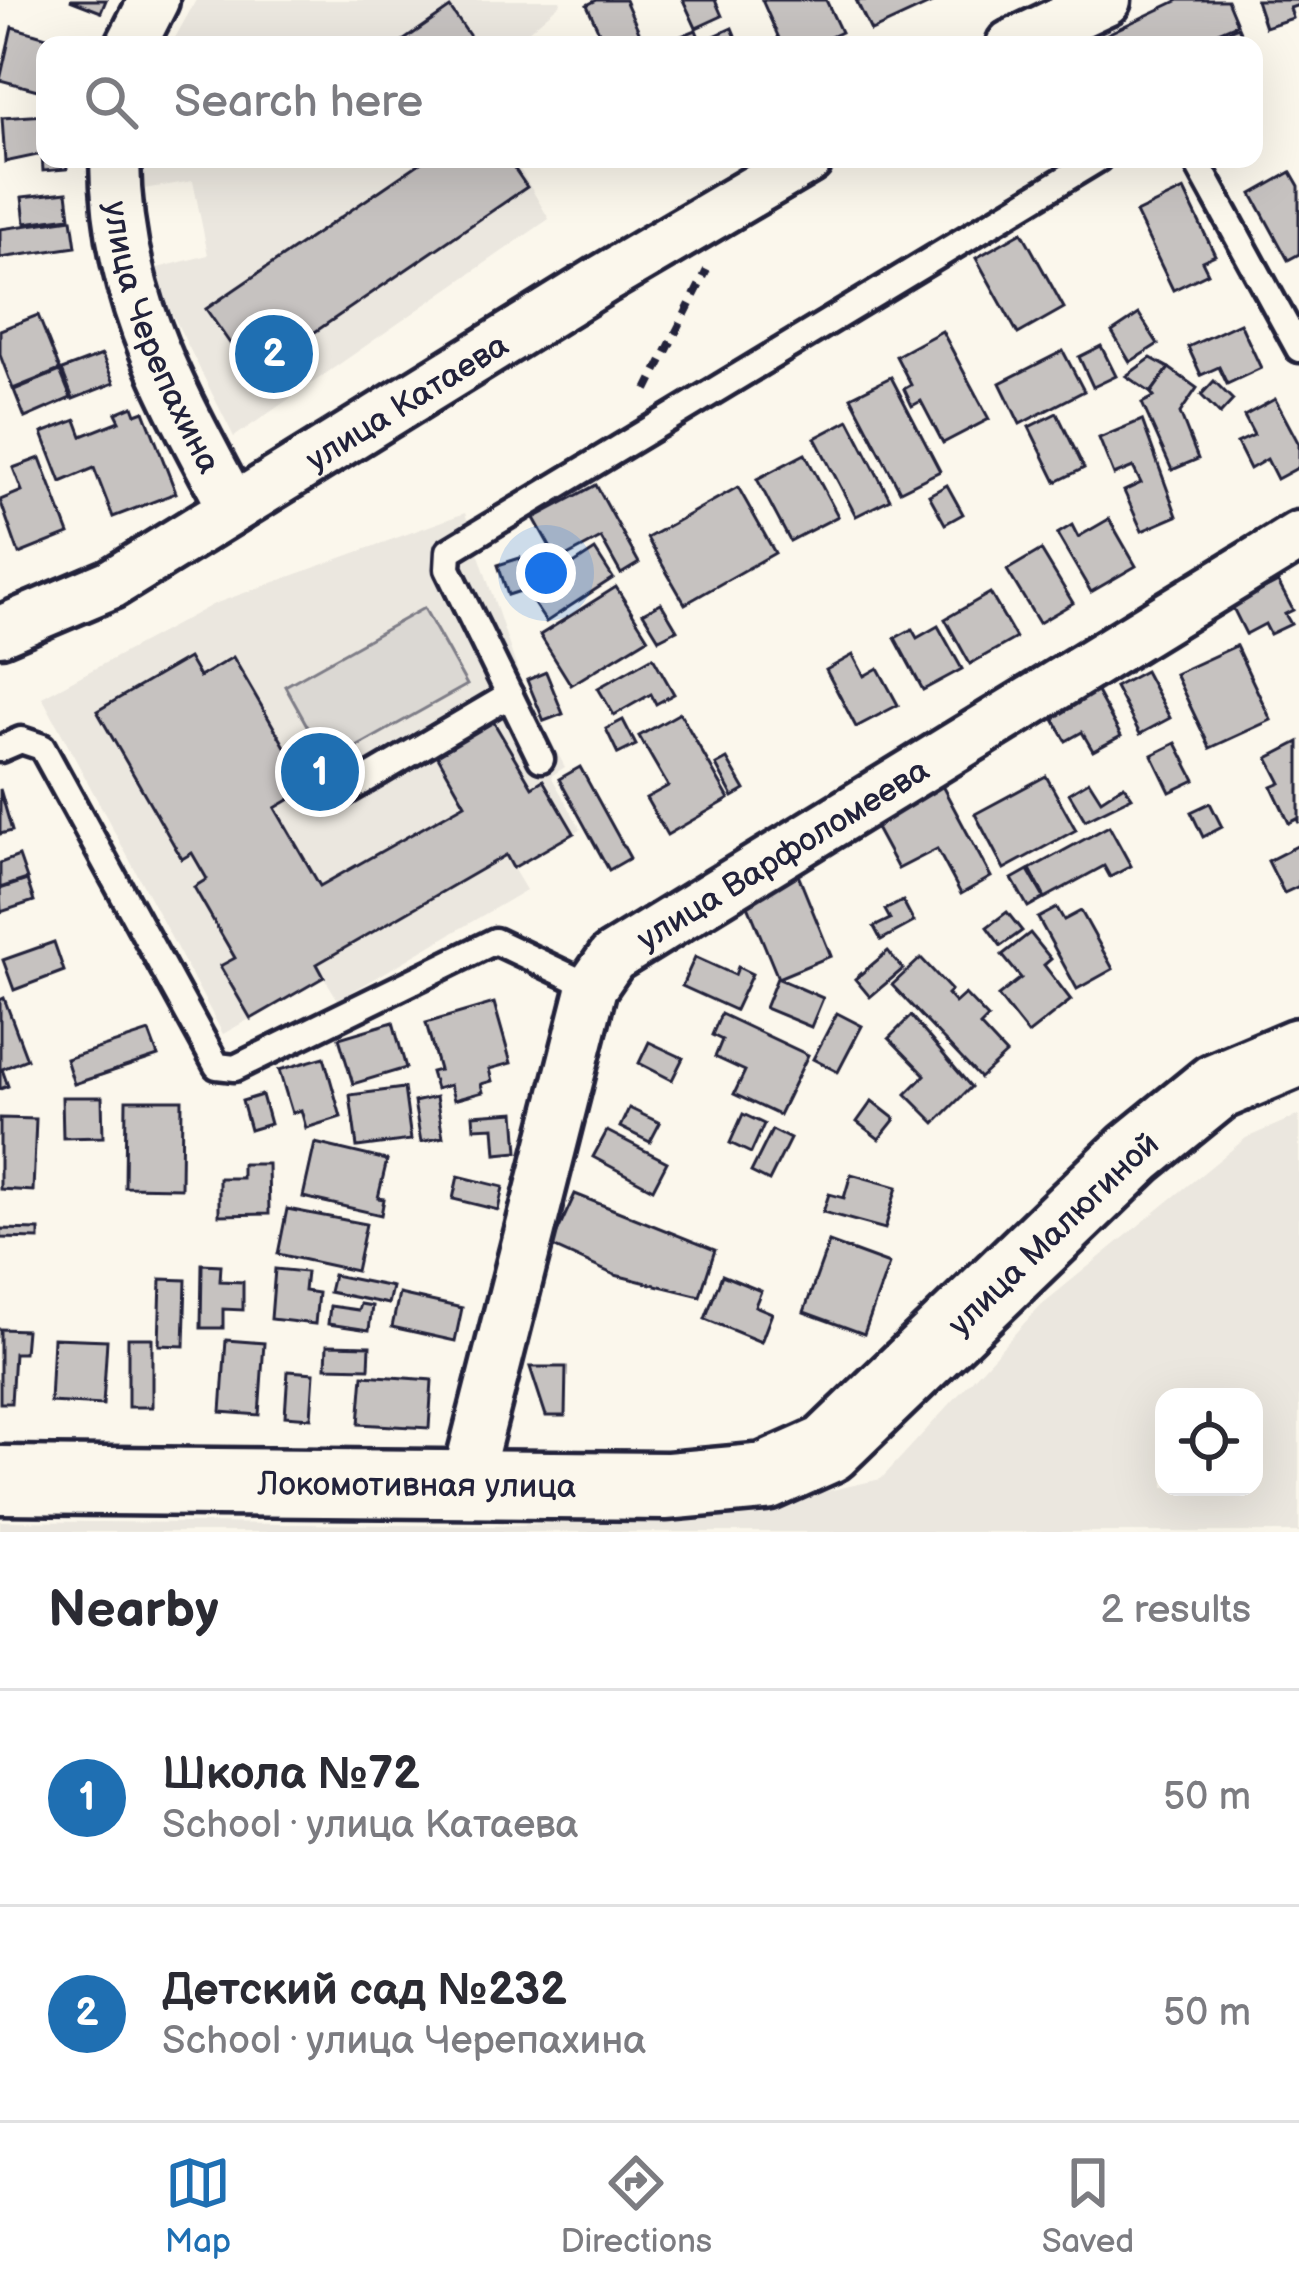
<!DOCTYPE html>
<meta charset="utf-8">
<style>
body{margin:0;font-family:"Balsamiq Sans",sans-serif;background:#f2f2f3;color:#2b2b33}
.controls{position:absolute;right:36px;bottom:36px;display:grid;overflow:hidden;border-radius:24px;box-shadow:0 12px 48px #0002}
.controls button{width:108px;height:108px;display:grid;place-items:center;padding:0;border:0;border-bottom:3px solid #e1e1e2;background:#fff;color:#2b2b33;font:60px sans-serif}
.you{position:absolute;left:546px;top:573px;width:42px;height:42px;margin:-30px;border:9px solid #fff;border-radius:50%;background:#1a73e8;box-shadow:0 0 0 18px #1a73e833}
.badge{display:grid;place-items:center;width:78px;height:78px;border-radius:50%;background:#1f6fb2;color:#fff;font-size:39px;font-weight:700}
.pin{position:absolute;translate:-50% -50%;border:6px solid #fff;box-shadow:0 3px 12px #0006}
.list{margin:0;padding:0;list-style:none}
h2{display:flex;justify-content:space-between;align-items:center;height:156px;margin:0;padding:0 48px;font-size:51px}
h2 small{font-size:39px;font-weight:400;color:#7c7c81}
.list li{display:grid;grid-template-columns:78px 1fr auto;gap:36px;align-items:center;box-sizing:border-box;height:216px;padding:0 48px;border-top:3px solid #e1e1e2}
.list b{display:block;font-size:45px;white-space:nowrap}
.list p{margin:0;font-size:39px;white-space:nowrap;color:#7c7c81}
.list em{font-size:39px;font-style:normal;color:#7c7c81}
.icon{flex:none;width:66px;height:66px;fill:none;stroke:currentColor;stroke-width:2;stroke-linecap:round;stroke-linejoin:round}
.map{position:relative;flex:none;width:1299px;height:1532px;overflow:hidden}
.search{position:absolute;background:#fff;box-shadow:0 12px 48px #0002;left:36px;right:36px;top:36px;height:132px;display:flex;align-items:center;gap:30px;box-sizing:border-box;padding:0 42px;border-radius:24px;color:#7c7c81;font-size:45px}
.sheet{height:588px;background:#fff}
nav{display:flex;justify-content:space-around;align-items:center;box-sizing:border-box;height:168px;border-top:3px solid #e1e1e2;background:#fff;font-size:33px;color:#7c7c81}
nav a{display:grid;justify-items:center;gap:6px}
nav .on{color:#1f6fb2}
.map>svg:first-child{display:block}
.built{fill:#ebe7df;fill-rule:evenodd}
.green{fill:#dbd8d3;stroke:#7e7d87;stroke-width:3}
.building{fill:#c6c2c0;stroke:#22223b;stroke-width:3}
.lines{fill:none;stroke-linecap:round;stroke-linejoin:round}
.lane-casing{stroke:#22223b;stroke-width:33}
.street-casing{stroke:#22223b;stroke-width:57}
.secondary-casing{stroke:#22223b;stroke-width:75}
.path{stroke:#22223b;stroke-width:8;stroke-dasharray:12 9;stroke-linecap:butt}
.lane{stroke:#fbf7ec;stroke-width:24}
.street{stroke:#fbf7ec;stroke-width:48}
.secondary{stroke:#fbf7ec;stroke-width:66}
.labels{text-anchor:middle;stroke-width:9;stroke-linejoin:round;paint-order:stroke}
.street-label{font-size:33px;fill:#22223b;stroke:#fbf7ec}
</style>
<div class="map">
<svg width="1299" height="1532" viewBox="0 0 1299 1532">
<rect width="100%" height="100%" fill="#fbf7ec"/>
<filter id="ink" filterUnits="userSpaceOnUse"><feTurbulence type="fractalNoise" baseFrequency=".00833" numOctaves="2"/><feDisplacementMap in="SourceGraphic" scale="24" xChannelSelector="R" yChannelSelector="G"/><feConvolveMatrix kernelMatrix="1 2 1 2 8 2 1 2 1" color-interpolation-filters="sRGB"/></filter>
<g filter="url(#ink)">
<g class="built">
<polygon points="196,0 560,0 561,3 512,45 171,45"/>
<polygon points="138,159 514,159 549,219 234,437 150,270 208,255 193,181 137,190"/>
<polygon points="465,513 524,690 565,767 551,776 581,829 513,868 526,890 338,1000 324,977 223,1034 42,697 214,604"/>
<path d="M1299,1115V1532H0V1521L501,1526L725,1514L881,1479L1041,1305L1246,1138ZM1164,1397H1254V1487H1164Z"/>
</g>
<polygon class="green" points="424,608 467,685 328,763 285,686"/>
<g class="building">
<polygon points="70,0 106,0 101,12"/>
<polygon points="597,0 625,0 645,45 605,45 587,5"/>
<polygon points="683,0 715,0 722,16 696,28"/>
<polygon points="762,0 826,0 841,32 813,45 782,45"/>
<polygon points="856,0 936,0 936,1 871,31"/>
<polygon points="1179,0 1227,0 1237,24 1188,45 1084,45"/>
<polygon points="1256,0 1299,0 1299,5 1290,8 1293,18 1265,27"/>
<polygon points="450,8 476,45 397,45"/>
<polygon points="12,27 74,45 45,45 45,92 0,80"/>
<polygon points="1238,27 1246,45 1208,45 1206,40"/>
<polygon points="732,28 739,45 667,42 696,30 701,42"/>
<polygon points="45,115 45,159 66,159 67,169 43,171 42,154 5,162 2,118"/>
<polygon points="426,159 508,159 527,187 252,375 206,309"/>
<polygon points="1291,172 1299,186 1299,254 1288,260 1252,194"/>
<polygon points="1184,190 1215,255 1202,261 1208,273 1173,290 1136,213"/>
<polygon points="67,192 70,217 25,223 22,197"/>
<polygon points="72,219 76,247 0,258 0,229"/>
<polygon points="1022,232 1064,308 1018,334 976,258"/>
<polygon points="1139,314 1158,344 1130,362 1112,332"/>
<polygon points="38,315 60,370 13,389 0,355 0,330"/>
<polygon points="1240,323 1261,368 1227,384 1219,367 1201,375 1188,347"/>
<polygon points="942,331 989,419 943,443 921,401 912,406 904,389 911,385 896,356"/>
<polygon points="1101,346 1116,376 1093,387 1079,357"/>
<polygon points="1063,351 1084,391 1020,424 1000,383"/>
<polygon points="102,355 114,383 73,399 62,370"/>
<polygon points="1151,358 1169,368 1151,393 1126,376"/>
<polygon points="1169,368 1197,388 1180,413 1198,459 1172,470 1142,403 1154,397 1151,393"/>
<polygon points="60,371 71,398 25,418 14,390"/>
<polygon points="891,377 940,471 900,491 851,397"/>
<polygon points="1214,381 1233,400 1220,414 1201,395"/>
<polygon points="1275,399 1299,444 1299,467 1277,479 1267,459 1250,469 1237,443 1254,435 1244,416"/>
<polygon points="133,406 136,414 144,411 176,493 113,517 94,468 61,482 42,433 76,420 82,436 120,421 116,413"/>
<polygon points="1057,413 1084,468 1056,482 1029,427"/>
<polygon points="849,420 890,499 856,516 815,438"/>
<polygon points="1142,420 1177,516 1142,531 1124,491 1141,483 1133,467 1114,475 1099,438"/>
<polygon points="805,454 838,516 790,541 757,479"/>
<polygon points="40,458 69,534 19,554 0,500 22,491 13,468"/>
<polygon points="596,485 639,563 621,574 601,538 558,561 534,518"/>
<polygon points="947,485 963,514 945,524 929,495"/>
<polygon points="738,487 775,553 685,604 647,538"/>
<polygon points="1109,519 1136,566 1091,592 1057,534 1072,525 1078,537"/>
<polygon points="595,550 613,578 546,622 532,601 564,580 560,573"/>
<polygon points="1041,550 1073,603 1039,623 1007,570"/>
<polygon points="520,558 530,588 508,595 498,565"/>
<polygon points="1278,582 1293,610 1285,614 1291,624 1270,634 1265,624 1246,634 1232,606"/>
<polygon points="616,587 648,638 571,685 540,635"/>
<polygon points="990,593 1016,638 970,664 945,619"/>
<polygon points="661,603 677,630 659,639 643,613"/>
<polygon points="938,626 962,669 923,690 895,638 912,629 917,638"/>
<polygon points="1236,646 1271,720 1210,748 1175,674"/>
<polygon points="853,655 864,676 878,668 898,705 856,727 826,670"/>
<polygon points="233,657 309,788 275,808 320,886 465,804 436,753 493,721 532,787 543,780 574,833 513,868 506,855 317,964 324,977 251,1019 220,966 235,958 194,887 207,879 192,853 182,859 97,711 188,658 199,677"/>
<polygon points="653,657 674,694 656,704 651,694 614,715 598,688"/>
<polygon points="1145,671 1170,718 1140,734 1115,687"/>
<polygon points="546,672 563,714 544,721 527,680"/>
<polygon points="1091,681 1121,736 1093,751 1082,732 1066,741 1046,705"/>
<polygon points="680,713 729,799 667,835 646,798 668,786 639,736"/>
<polygon points="623,720 636,745 618,754 606,729"/>
<polygon points="1299,742 1299,823 1297,819 1289,823 1272,787 1281,783 1268,758"/>
<polygon points="1176,743 1195,780 1170,792 1152,755"/>
<polygon points="727,759 745,790 733,797 716,765"/>
<polygon points="580,767 630,858 609,870 559,779"/>
<polygon points="933,769 991,877 961,894 937,849 898,869 872,821"/>
<polygon points="1046,776 1076,830 1004,869 975,814"/>
<polygon points="1089,781 1101,800 1124,785 1132,797 1085,820 1069,793"/>
<polygon points="0,789 12,831 0,834"/>
<polygon points="1210,803 1222,827 1203,837 1191,812"/>
<polygon points="1109,826 1131,866 1110,877 1104,866 1045,898 1030,869"/>
<polygon points="1299,845 1299,886 1284,893 1268,861"/>
<polygon points="19,856 27,879 0,888 0,863"/>
<polygon points="792,860 831,956 778,978 738,881"/>
<polygon points="1028,870 1044,898 1028,907 1012,879"/>
<polygon points="27,880 34,901 1,912 0,889"/>
<polygon points="903,901 914,922 881,940 874,927 890,919 885,910"/>
<polygon points="1057,908 1064,920 1081,911 1113,969 1077,989 1038,918"/>
<polygon points="1007,912 1022,931 1001,946 987,927"/>
<polygon points="1030,933 1051,959 1044,965 1071,1000 1028,1034 998,996 1021,978 1002,955"/>
<polygon points="54,942 64,971 14,990 3,960"/>
<polygon points="888,951 903,969 870,997 855,979"/>
<polygon points="695,957 735,975 738,967 752,974 735,1010 682,986"/>
<polygon points="921,958 951,990 947,994 955,1003 965,994 988,1018 980,1026 1006,1054 980,1078 892,985"/>
<polygon points="777,978 823,998 811,1027 765,1008"/>
<polygon points="4,998 27,1059 2,1069 8,1086 0,1089 0,1000"/>
<polygon points="494,1003 511,1063 489,1069 492,1081 481,1084 483,1092 454,1100 450,1085 436,1089 431,1072 439,1070 426,1023"/>
<polygon points="837,1013 862,1026 838,1072 813,1059"/>
<polygon points="721,1014 808,1055 779,1115 734,1094 745,1071 715,1057 722,1040 712,1035"/>
<polygon points="911,1016 971,1087 935,1123 906,1094 925,1075 889,1038"/>
<polygon points="393,1022 406,1068 353,1084 339,1038"/>
<polygon points="149,1032 158,1056 74,1084 66,1059"/>
<polygon points="649,1042 683,1058 672,1080 639,1063"/>
<polygon points="324,1057 341,1117 306,1128 301,1110 292,1113 279,1070"/>
<polygon points="404,1088 411,1140 357,1147 350,1095"/>
<polygon points="262,1095 270,1124 250,1130 242,1101"/>
<polygon points="62,1097 102,1097 103,1137 63,1138"/>
<polygon points="436,1097 443,1137 421,1142 414,1102"/>
<polygon points="126,1100 182,1100 181,1188 125,1187"/>
<polygon points="872,1101 895,1119 879,1139 857,1122"/>
<polygon points="629,1108 660,1123 650,1142 620,1127"/>
<polygon points="515,1112 518,1152 496,1154 494,1127 474,1128 473,1115"/>
<polygon points="743,1114 764,1124 751,1153 730,1143"/>
<polygon points="0,1118 36,1119 33,1191 0,1189"/>
<polygon points="772,1130 790,1139 769,1181 751,1172"/>
<polygon points="607,1131 667,1162 653,1189 593,1157"/>
<polygon points="315,1143 387,1160 378,1198 384,1199 381,1215 303,1197"/>
<polygon points="242,1164 268,1164 269,1214 219,1215 219,1178 242,1178"/>
<polygon points="851,1174 897,1187 885,1229 823,1212 829,1194 844,1198"/>
<polygon points="458,1176 503,1187 498,1210 453,1199"/>
<polygon points="575,1194 715,1250 700,1296 615,1275 551,1246"/>
<polygon points="287,1209 366,1224 356,1271 278,1254"/>
<polygon points="0,1229 39,1230 39,1239 0,1238"/>
<polygon points="829,1242 889,1264 864,1334 804,1312"/>
<polygon points="202,1264 221,1265 220,1281 243,1282 243,1310 223,1309 223,1328 201,1328"/>
<polygon points="275,1269 306,1272 304,1291 318,1293 315,1324 271,1319"/>
<polygon points="333,1275 392,1287 388,1304 329,1292"/>
<polygon points="722,1275 761,1291 755,1306 772,1313 761,1342 705,1319"/>
<polygon points="161,1279 186,1280 184,1346 159,1345"/>
<polygon points="399,1294 462,1308 455,1341 392,1327"/>
<polygon points="360,1304 372,1306 369,1330 328,1324 330,1306 358,1310"/>
<polygon points="0,1329 26,1330 24,1353 14,1353 11,1403 0,1403"/>
<polygon points="53,1338 107,1340 103,1405 50,1402"/>
<rect x="128" y="1338" width="24" height="69"/>
<polygon points="226,1340 264,1343 259,1415 221,1412"/>
<polygon points="327,1345 370,1346 369,1368 326,1367"/>
<polygon points="530,1367 566,1367 565,1416 546,1416"/>
<polygon points="288,1371 314,1373 311,1418 285,1416"/>
<polygon points="363,1375 432,1380 429,1428 359,1424"/>
</g>
<g class="lines">
<g class="lane-casing">
<g id="lane">
<polyline points="1195,159 1299,349"/>
<polyline points="0,749 21,740 42,747 217,1066 235,1068 495,941 592,987"/>
<polyline points="541,759 448,569 449,551 1098,159"/>
<polyline points="335,798 510,695"/>
</g>
</g>
<g class="street-casing">
<g id="street">
<polyline points="131,45 154,0"/>
<polyline points="1011,45 1106,0"/>
<path id="s1" d="M115,159C116,298 170,389 233,508"/>
<path id="s2" d="M0,631L111,584L602,280L808,159"/>
<path id="s3" d="M465,1486L592,987L612,958L1299,536"/>
</g>
</g>
<g class="secondary-casing">
<g id="secondary">
<path id="s4" d="M0,1480L667,1486L765,1477L828,1449L1135,1153L1216,1087L1299,1052"/>
</g>
</g>
<polyline class="path" points="647,390 707,270"/>
<use href="#lane" class="lane"/>
<use href="#street" class="street"/>
<use href="#secondary" class="secondary"/>
</g>
</g>
<g class="labels">
<g class="street-label">
<text dy="12" stroke="none"><textPath href="#s1" startOffset="186">улица Черепахина</textPath></text>
<text dy="12" stroke="none"><textPath href="#s2" startOffset="468">улица Катаева</textPath></text>
<text dy="12" stroke="none"><textPath href="#s3" startOffset="750">улица Варфоломеева</textPath></text>
<text dy="12" stroke="none"><textPath href="#s4" startOffset="1146">улица Малюгиной</textPath></text>
<text dy="12" stroke="none"><textPath href="#s4" startOffset="417">Локомотивная улица</textPath></text>
</g>
</g>
</svg>
<div class="controls">
<button><svg class="icon" aria-label="locate" viewBox="0 0 24 24"><circle cx="12" cy="12" r="6"/><path d="M12 2v4M12 18v4M2 12h4M18 12h4"/></svg></button>
</div>
<div class="you"></div>
<div class="pin badge" style="left:320px;top:772px">1</div>
<div class="pin badge" style="left:274px;top:354px">2</div>
<div class="search"><svg class="icon" aria-label="search" viewBox="0 0 24 24"><circle cx="10" cy="10" r="6"/><path d="M15 15l6 6"/></svg>Search here</div>
</div>
<section class="sheet">
<h2>Nearby<small>2 results</small></h2>
<ul class="list">
<li><span class="badge">1</span><div><b>Школа №72</b><p>School · улица Катаева</p></div><em>50 m</em></li>
<li><span class="badge">2</span><div><b>Детский сад №232</b><p>School · улица Черепахина</p></div><em>50 m</em></li>
</ul>
</section>
<nav>
<a class="on"><svg class="icon" aria-label="map" viewBox="0 0 24 24"><path d="M3 6l6-2 6 2 6-2v14l-6 2-6-2-6 2zM9 4v14M15 6v14"/></svg>Map</a>
<a><svg class="icon" aria-label="directions" viewBox="0 0 24 24"><path d="M12 3l9 9-9 9-9-9zM9 14v-3h6M13 9l2 2-2 2"/></svg>Directions</a>
<a><svg class="icon" aria-label="saved" viewBox="0 0 24 24"><path d="M7 4h10v16l-5-4-5 4z"/></svg>Saved</a>
</nav>
